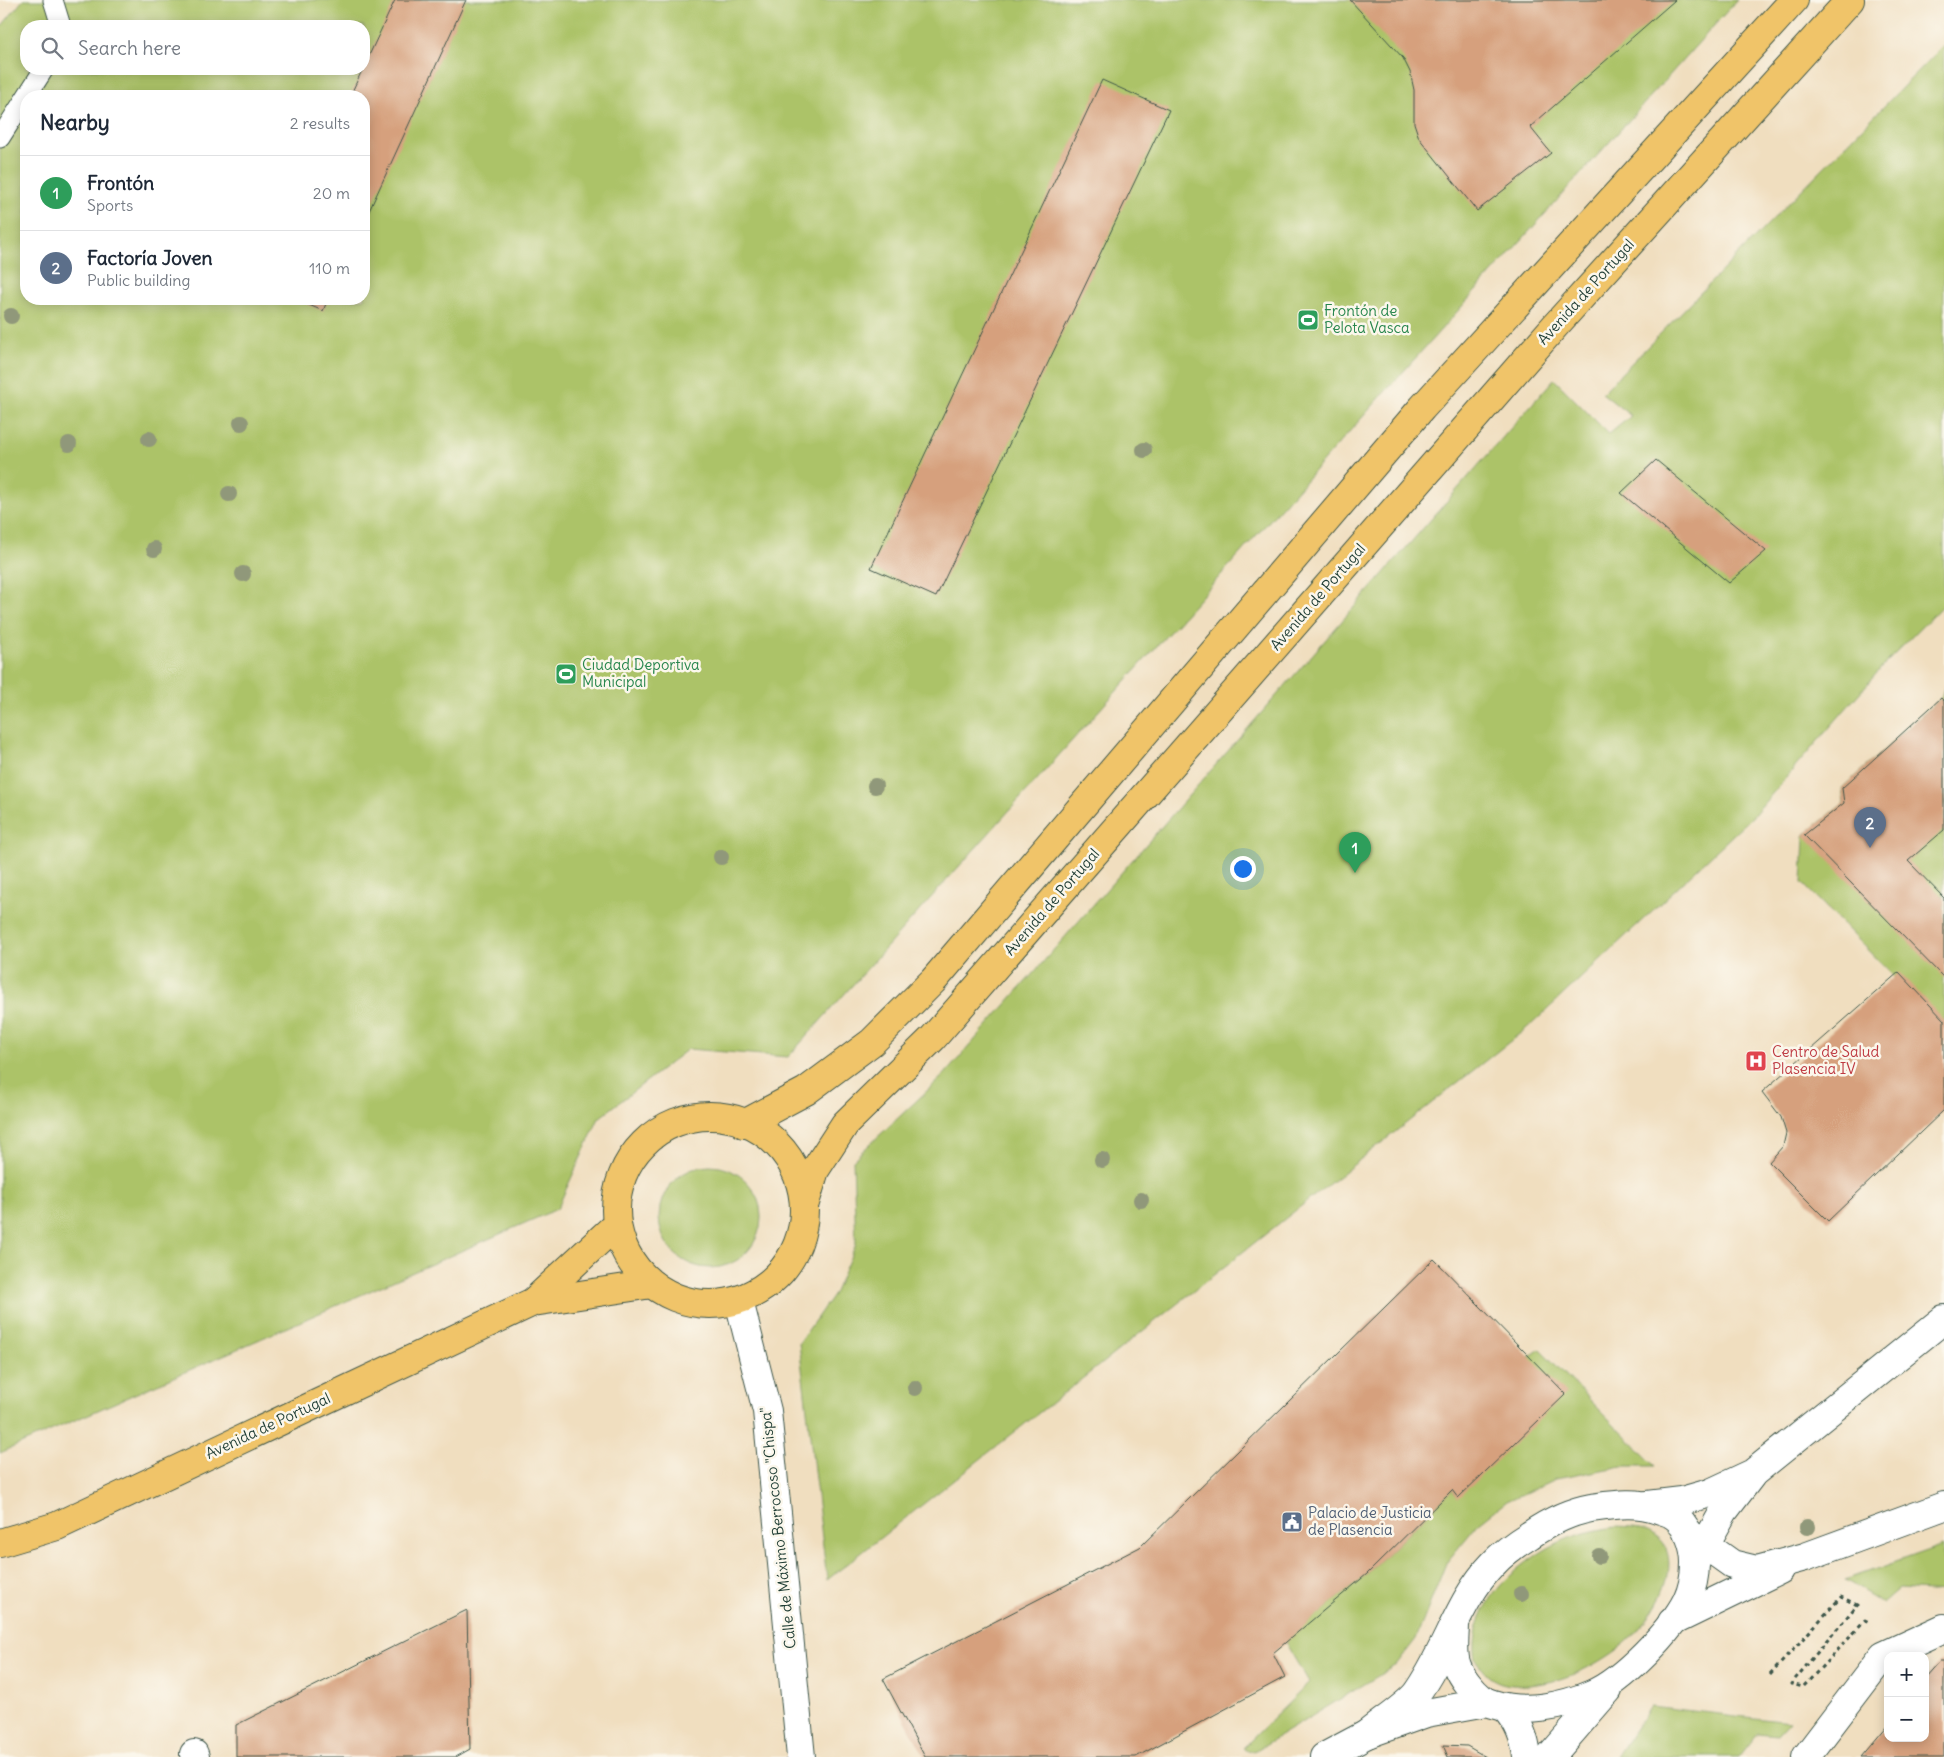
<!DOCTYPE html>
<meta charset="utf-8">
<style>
body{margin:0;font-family:Delius,sans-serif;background:#f2f2f3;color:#1f2937}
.controls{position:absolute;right:15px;bottom:15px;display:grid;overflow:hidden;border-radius:10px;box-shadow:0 2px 12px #0003}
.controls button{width:45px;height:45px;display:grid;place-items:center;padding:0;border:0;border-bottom:1px solid #e0e1e3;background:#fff;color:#1f2937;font:25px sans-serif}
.you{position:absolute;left:1242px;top:868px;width:18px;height:18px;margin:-12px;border:4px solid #fff;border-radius:50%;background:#1a73e8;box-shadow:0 0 0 8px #1a73e833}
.badge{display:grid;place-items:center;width:32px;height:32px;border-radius:50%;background:#ea580c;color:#fff;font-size:16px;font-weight:700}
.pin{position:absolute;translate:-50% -41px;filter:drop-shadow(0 1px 2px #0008)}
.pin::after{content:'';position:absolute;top:26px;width:18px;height:15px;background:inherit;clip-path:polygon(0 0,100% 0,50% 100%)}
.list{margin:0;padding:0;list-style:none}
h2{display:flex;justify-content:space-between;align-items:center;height:65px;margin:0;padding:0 20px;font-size:21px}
h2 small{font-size:16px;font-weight:400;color:#747a83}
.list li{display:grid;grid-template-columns:32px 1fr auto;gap:15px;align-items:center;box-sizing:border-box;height:75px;padding:0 20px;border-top:1px solid #e0e1e3}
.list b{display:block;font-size:19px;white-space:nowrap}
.list p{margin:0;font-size:16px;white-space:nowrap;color:#747a83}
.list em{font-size:16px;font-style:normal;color:#747a83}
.icon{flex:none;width:28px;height:28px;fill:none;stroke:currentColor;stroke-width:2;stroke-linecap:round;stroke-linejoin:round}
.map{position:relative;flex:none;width:1944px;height:1757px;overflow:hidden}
.search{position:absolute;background:#fff;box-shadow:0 2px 12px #0003;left:20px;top:20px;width:350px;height:55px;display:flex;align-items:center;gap:12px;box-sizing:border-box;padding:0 18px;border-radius:20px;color:#747a83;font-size:19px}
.panel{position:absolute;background:#fff;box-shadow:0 2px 12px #0003;left:20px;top:90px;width:350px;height:215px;border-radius:20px}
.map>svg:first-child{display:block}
.green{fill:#acc368;stroke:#66804e;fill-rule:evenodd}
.building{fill:#d6a07d}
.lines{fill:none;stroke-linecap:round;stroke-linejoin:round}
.service-casing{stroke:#3e5549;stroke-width:21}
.minor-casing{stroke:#3e5549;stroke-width:30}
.primary-casing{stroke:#3e5549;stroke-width:30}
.path{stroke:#3e5549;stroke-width:3;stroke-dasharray:4 4;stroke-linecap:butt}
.service{stroke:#fff;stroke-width:19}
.minor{stroke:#fff;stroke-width:28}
.primary{stroke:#f0c469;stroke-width:28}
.tree{fill:#90987a}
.labels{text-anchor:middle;stroke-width:5;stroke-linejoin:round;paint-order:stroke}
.street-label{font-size:15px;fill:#1f3d34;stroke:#fbf7ec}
.leisure-label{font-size:15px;fill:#27864d;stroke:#fbf7ec;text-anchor:start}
.health-label{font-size:15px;fill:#be3a42;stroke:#fbf7ec;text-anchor:start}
.service-label{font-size:15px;fill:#4e5e75;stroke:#fbf7ec;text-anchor:start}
</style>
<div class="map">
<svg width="1944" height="1757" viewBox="0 0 1944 1757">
<rect width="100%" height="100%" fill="#fbf7ec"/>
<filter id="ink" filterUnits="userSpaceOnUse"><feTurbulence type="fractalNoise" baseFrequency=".02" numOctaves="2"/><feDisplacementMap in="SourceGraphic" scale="10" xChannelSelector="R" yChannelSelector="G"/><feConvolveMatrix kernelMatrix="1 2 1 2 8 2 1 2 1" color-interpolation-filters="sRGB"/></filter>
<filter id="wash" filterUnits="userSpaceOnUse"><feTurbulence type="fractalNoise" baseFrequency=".0096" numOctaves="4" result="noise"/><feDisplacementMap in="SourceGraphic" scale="20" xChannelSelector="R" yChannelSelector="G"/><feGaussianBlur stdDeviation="1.12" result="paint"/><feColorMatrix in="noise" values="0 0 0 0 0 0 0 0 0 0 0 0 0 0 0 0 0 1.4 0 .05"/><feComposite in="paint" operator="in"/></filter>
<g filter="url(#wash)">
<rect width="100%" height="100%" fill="#f0debf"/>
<g class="green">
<path d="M23,0H1737L788,1057L688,1049L599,1118L557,1209L0,1453V28ZM26,26H364V69H26ZM26,96H364V299H26Z"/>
<polygon points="1944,45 1944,604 1882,667 1752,817 1532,1024 827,1580 799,1343 835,1292 856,1244 853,1160 944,1075 1554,379 1609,434 1631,416 1602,393"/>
<polygon points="1944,688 1944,1026 1802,883 1804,835 1844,803 1842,788 1941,698"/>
<circle cx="710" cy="1217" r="51"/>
<polygon points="1540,1349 1655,1466 1622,1466 1556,1479 1507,1501 1478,1524 1446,1563 1416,1639 1396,1665 1253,1752 1243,1748 1309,1683 1285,1642 1367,1574 1452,1490 1458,1497 1529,1357"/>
<path d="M1616,1527C1628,1528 1644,1527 1653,1534C1692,1560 1650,1623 1624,1644C1594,1668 1553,1688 1513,1685C1493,1684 1477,1671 1475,1651C1473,1625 1490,1594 1509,1577C1544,1546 1570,1533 1616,1527Z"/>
<polygon points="1944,1545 1944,1592 1899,1589 1883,1603 1845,1580"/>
<polygon points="1650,1706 1789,1722 1777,1735 1758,1733 1739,1757 1617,1757"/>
</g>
<g id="blocks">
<g class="building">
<polygon points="395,0 466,0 364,222 364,96 350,96"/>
<polygon points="1350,0 1675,0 1530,127 1551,153 1477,211 1419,138 1414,123 1414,90 1410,72 1403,58"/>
<polygon points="1102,80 1169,110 936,597 871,568"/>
<polygon points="295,299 328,299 323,311"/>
<polygon points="1656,460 1766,551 1729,583 1621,493"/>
<polygon points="1941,698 1944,701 1944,830 1908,861 1944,898 1944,978 1804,835 1844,803 1842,788"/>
<polygon points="1899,972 1944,1020 1944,1110 1828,1221 1769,1162 1783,1146 1786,1133 1781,1117 1762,1092"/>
<polygon points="1434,1259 1566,1394 1458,1498 1452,1490 1367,1574 1273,1653 1285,1677 1136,1757 925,1757 883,1679 1140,1547"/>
<polygon points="467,1610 470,1749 456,1757 236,1757 236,1725"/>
<polygon points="1940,1662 1944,1662 1944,1757 1861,1757 1888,1725 1888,1738 1925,1738 1925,1679"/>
<polygon points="1443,1745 1467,1746 1486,1757 1448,1757"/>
</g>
</g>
</g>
<g filter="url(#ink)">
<use href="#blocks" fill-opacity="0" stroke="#3e5549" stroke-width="1"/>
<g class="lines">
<g class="service-casing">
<g id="service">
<polyline points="53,0 61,26"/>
<polyline points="0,138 44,69"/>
</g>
</g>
<g class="minor-casing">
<g id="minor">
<polyline points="739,1301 767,1411 801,1757"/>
<polyline points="1648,1505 1682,1501 1710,1493 1753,1473 1944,1319"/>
<polyline points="1687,1532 1732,1564 1757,1570 1805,1557 1944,1506"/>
<polyline points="1696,1561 1724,1511 1751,1476"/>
<polyline points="1672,1622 1779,1570"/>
<path d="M1506,1708C1519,1722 1525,1738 1527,1757"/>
<path d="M1367,1734C1380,1723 1406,1706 1416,1694C1446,1653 1458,1600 1493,1564C1504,1552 1517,1543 1530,1535C1549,1522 1569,1512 1591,1508C1613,1505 1636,1501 1658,1509C1663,1511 1669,1512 1673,1515C1688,1524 1695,1547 1695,1563C1695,1576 1692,1589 1687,1600C1672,1630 1623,1681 1592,1694C1562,1707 1524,1714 1493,1704C1490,1703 1485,1702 1482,1699C1472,1691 1461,1677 1457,1666C1452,1654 1455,1636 1455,1624"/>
<polyline points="194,1754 195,1757"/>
<polyline points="1324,1757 1367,1734 1426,1713 1487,1702"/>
<polyline points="1550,1757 1608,1690"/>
<polyline points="1806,1757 1883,1656 1944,1628"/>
</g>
</g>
<g class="primary-casing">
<g id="primary">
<circle cx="710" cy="1210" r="94"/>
<polyline points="744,1124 806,1091 872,1042 933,981 1422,408 1794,0"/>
<polyline points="805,1203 815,1170 845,1124 933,1038 1554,327 1850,0"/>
<polyline points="533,1302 652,1284"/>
<polyline points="0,1543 57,1526 533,1302 616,1225"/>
</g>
</g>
<polyline class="path" points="1770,1675 1841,1597 1857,1605 1791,1684 1803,1687 1865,1621 1869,1623"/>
<use href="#service" class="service"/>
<use href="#minor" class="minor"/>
<use href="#primary" class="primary"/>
</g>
<g class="tree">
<circle cx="11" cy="316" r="8"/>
<circle cx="241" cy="423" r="8"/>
<circle cx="149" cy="439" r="8"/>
<circle cx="69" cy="444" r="8"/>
<circle cx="1144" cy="450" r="8"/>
<circle cx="229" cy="494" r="8"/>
<circle cx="154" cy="549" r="8"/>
<circle cx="243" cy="574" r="8"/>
<circle cx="875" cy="786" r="8"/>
<circle cx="721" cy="857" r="8"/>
<circle cx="1102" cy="1160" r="8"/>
<circle cx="1141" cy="1200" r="8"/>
<circle cx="915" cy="1388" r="8"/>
<circle cx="1807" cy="1527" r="8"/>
<circle cx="1599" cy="1556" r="8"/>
<circle cx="1521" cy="1594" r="8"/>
</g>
</g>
<defs>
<g id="stadium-square" transform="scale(1.125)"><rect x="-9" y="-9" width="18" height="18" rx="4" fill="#2e9e5b" stroke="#fbf7ec"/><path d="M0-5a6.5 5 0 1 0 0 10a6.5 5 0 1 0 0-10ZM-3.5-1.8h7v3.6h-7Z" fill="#fff"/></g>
<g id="hospital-square" transform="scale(1.125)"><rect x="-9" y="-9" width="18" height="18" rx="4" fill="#e0444e" stroke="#fbf7ec"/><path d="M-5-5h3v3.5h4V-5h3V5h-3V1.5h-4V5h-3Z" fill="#fff"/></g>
<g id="civic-square" transform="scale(1.125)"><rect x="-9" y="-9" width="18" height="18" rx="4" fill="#5c6f8a" stroke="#fbf7ec"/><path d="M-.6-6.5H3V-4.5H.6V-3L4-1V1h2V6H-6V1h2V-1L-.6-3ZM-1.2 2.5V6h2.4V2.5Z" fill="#fff"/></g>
</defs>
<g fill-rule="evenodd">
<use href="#stadium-square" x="1308" y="320"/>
<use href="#stadium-square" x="566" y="674"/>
<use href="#hospital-square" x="1756" y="1061"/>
<use href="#civic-square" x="1292" y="1522"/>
</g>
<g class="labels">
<g class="street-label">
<text transform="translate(1586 292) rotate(-48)" y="5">Avenida de Portugal</text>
<text transform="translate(1318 597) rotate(-49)" y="5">Avenida de Portugal</text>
<text transform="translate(1052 902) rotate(-49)" y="5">Avenida de Portugal</text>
<text transform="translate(268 1426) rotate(-25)" y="5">Avenida de Portugal</text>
<text transform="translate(778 1528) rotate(-96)" y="5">Calle de Máximo Berrocoso "Chispa"</text>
</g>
<g class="leisure-label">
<text x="1324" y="316">Frontón de<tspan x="1324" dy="17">Pelota Vasca</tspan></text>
<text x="582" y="670">Ciudad Deportiva<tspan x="582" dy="17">Municipal</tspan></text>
</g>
<g class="health-label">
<text x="1772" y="1057">Centro de Salud<tspan x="1772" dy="17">Plasencia IV</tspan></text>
</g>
<g class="service-label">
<text x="1308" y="1518">Palacio de Justicia<tspan x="1308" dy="17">de Plasencia</tspan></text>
</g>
</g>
</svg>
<div class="controls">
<button>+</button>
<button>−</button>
</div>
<div class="you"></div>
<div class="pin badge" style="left:1355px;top:873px;background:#2e9e5b">1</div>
<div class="pin badge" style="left:1870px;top:848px;background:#5c6f8a">2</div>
<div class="search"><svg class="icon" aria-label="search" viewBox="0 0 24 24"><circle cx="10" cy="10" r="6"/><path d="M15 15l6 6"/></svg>Search here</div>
<section class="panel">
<h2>Nearby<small>2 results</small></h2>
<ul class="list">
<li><span class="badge" style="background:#2e9e5b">1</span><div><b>Frontón</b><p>Sports</p></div><em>20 m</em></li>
<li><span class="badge" style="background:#5c6f8a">2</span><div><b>Factoría Joven</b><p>Public building</p></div><em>110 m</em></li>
</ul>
</section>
</div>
